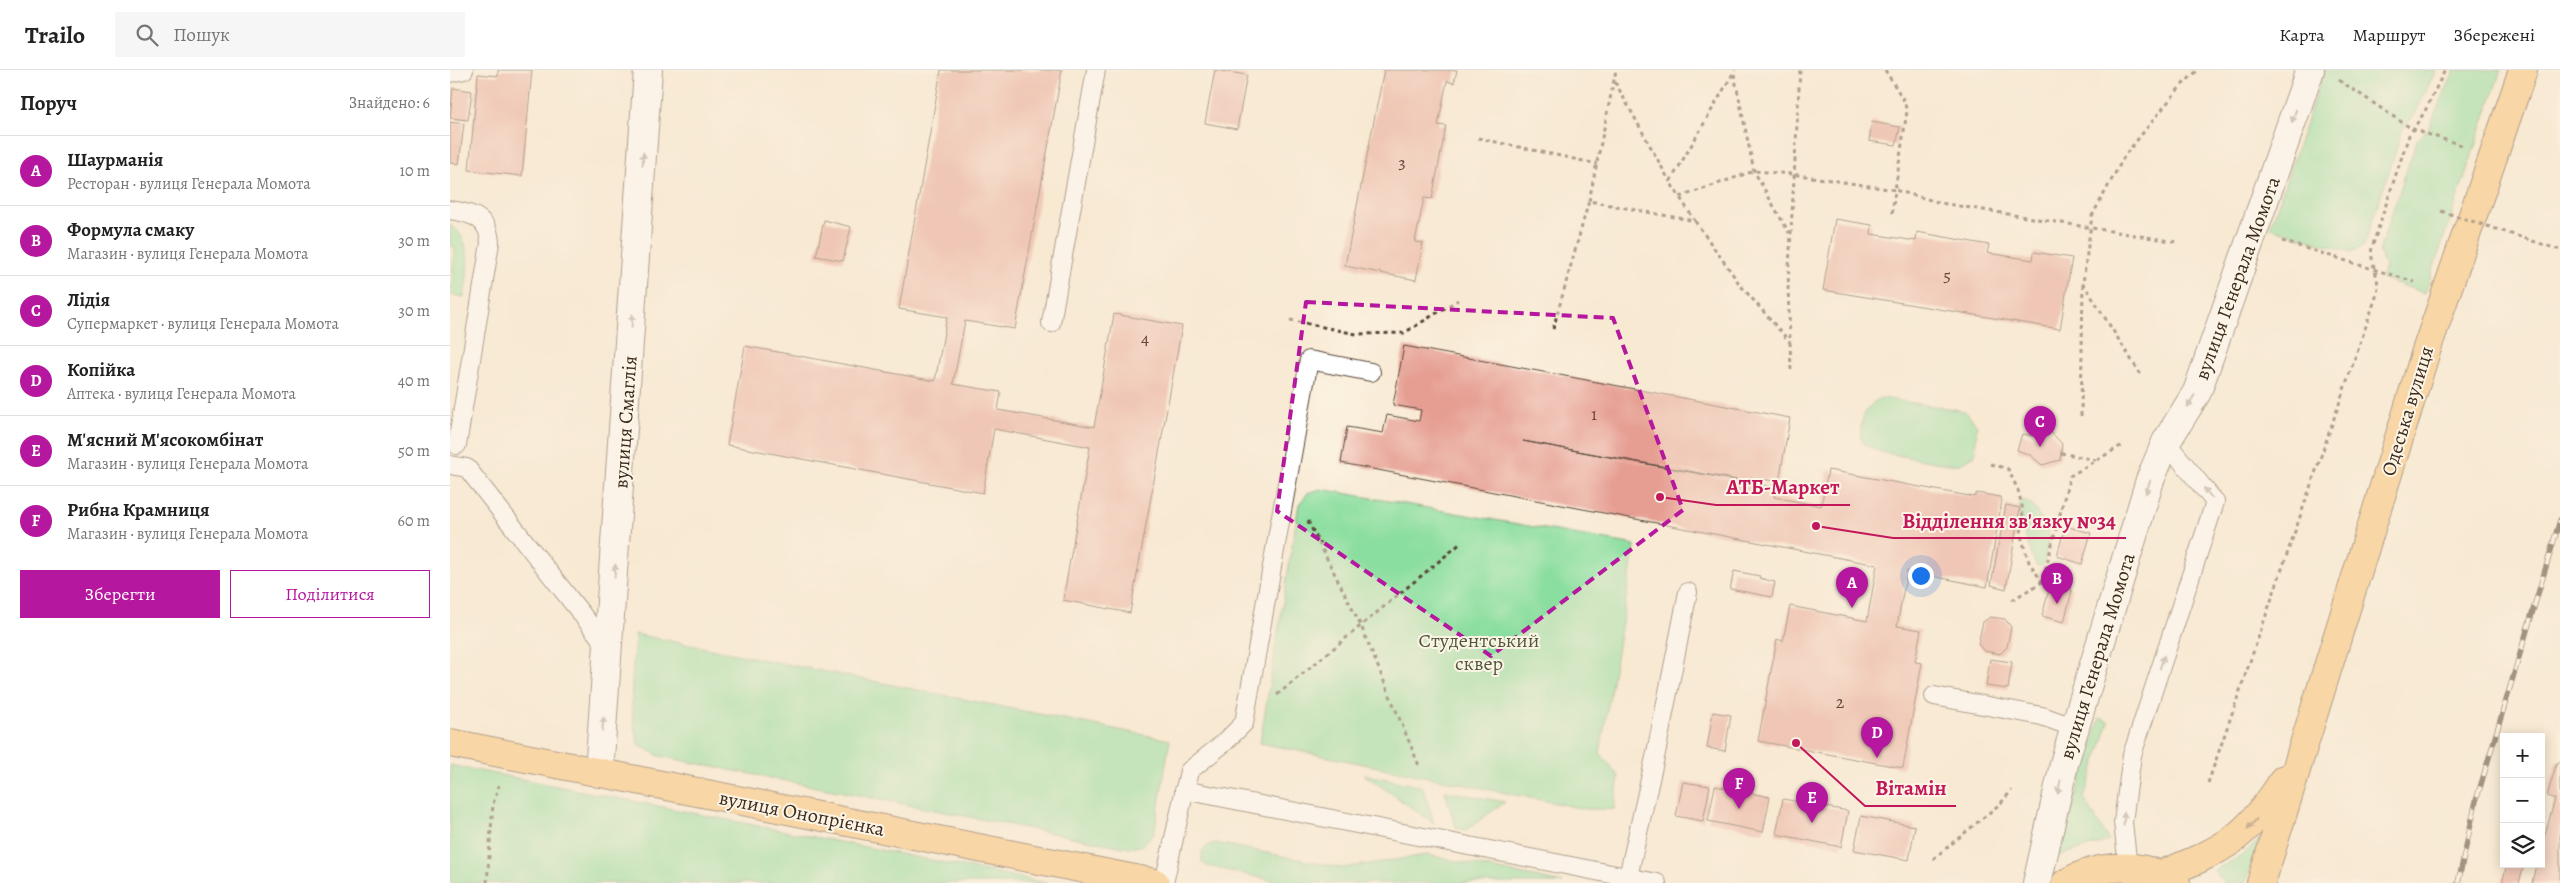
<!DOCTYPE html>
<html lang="uk">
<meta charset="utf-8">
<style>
body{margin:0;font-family:Alegreya,serif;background:#f6f6f6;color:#222}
.controls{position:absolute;right:15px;bottom:15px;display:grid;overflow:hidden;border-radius:0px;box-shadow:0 2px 12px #0003}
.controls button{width:45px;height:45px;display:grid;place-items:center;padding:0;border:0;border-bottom:1px solid #e0e0e0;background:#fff;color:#222;font:25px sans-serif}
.you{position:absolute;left:1470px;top:505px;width:18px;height:18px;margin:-12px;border:4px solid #fff;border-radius:50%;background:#1a73e8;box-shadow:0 0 0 8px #1a73e833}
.badge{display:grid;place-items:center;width:32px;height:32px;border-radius:50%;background:#b5179e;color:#fff;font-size:16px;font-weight:700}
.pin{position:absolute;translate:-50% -41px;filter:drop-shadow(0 1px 2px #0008)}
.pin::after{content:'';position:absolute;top:26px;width:18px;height:15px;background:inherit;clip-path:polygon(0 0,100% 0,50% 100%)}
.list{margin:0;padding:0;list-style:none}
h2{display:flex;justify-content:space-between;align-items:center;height:65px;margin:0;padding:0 20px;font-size:21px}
h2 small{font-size:16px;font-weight:400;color:#767676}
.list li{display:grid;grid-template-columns:32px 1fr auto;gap:15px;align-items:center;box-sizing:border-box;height:70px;padding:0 20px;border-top:1px solid #e0e0e0}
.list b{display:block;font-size:19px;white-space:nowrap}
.list p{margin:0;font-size:16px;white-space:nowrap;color:#767676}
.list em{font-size:16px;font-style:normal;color:#767676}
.actions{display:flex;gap:10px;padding:15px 20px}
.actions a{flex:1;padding:11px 0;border:1px solid #b5179e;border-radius:0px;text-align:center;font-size:18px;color:#b5179e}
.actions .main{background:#b5179e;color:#fff}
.icon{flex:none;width:28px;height:28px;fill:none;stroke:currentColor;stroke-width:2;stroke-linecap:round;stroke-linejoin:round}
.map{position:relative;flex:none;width:2110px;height:813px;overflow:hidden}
header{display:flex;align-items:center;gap:30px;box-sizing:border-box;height:70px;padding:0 25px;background:#fff;border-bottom:1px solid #e0e0e0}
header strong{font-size:24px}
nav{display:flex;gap:28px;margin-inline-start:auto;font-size:18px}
.search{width:350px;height:45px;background:#f6f6f6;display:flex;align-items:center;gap:12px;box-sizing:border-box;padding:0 18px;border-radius:0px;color:#767676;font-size:19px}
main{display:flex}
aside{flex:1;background:#fff}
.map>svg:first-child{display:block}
.green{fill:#8ade9f;stroke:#62845e}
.building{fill:#e69e93}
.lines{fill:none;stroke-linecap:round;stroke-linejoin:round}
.service-casing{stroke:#574739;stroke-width:20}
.tertiary-casing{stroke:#574739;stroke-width:30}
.primary-casing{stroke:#574739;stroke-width:30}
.path{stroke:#574739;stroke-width:3;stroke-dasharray:4 4;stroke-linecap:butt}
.service{stroke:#fff;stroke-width:18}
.tertiary{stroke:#fff;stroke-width:28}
.primary{stroke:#fbbe6e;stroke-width:28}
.rail-casing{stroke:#3b2a1e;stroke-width:5.5}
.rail{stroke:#fcf5e5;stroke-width:4;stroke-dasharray:11;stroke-linecap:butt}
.path-bridge{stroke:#574739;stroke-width:3;stroke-dasharray:4 4;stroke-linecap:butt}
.oneway{fill:#a79f9a}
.oneway2{fill:#916d42}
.marked{fill:none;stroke:#b5179e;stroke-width:4;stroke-dasharray:10 6;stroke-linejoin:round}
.labels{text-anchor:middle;stroke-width:4;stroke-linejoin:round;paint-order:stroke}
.number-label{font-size:18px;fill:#66473b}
.street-label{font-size:20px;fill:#3b2a1e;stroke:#fcf5e5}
.park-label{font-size:20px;fill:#4f573e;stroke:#fcf5e5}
.leader{fill:none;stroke:#c2185b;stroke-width:2}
.callout-dot{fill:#c2185b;stroke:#fcf5e5;stroke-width:2}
.callout-label{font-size:21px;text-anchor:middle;font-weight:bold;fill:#c2185b;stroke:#fcf5e5;stroke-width:4;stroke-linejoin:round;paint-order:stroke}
</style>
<header>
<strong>Trailo</strong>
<div class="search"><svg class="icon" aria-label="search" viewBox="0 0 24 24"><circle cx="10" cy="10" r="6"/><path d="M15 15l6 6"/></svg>Пошук</div>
<nav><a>Карта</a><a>Маршрут</a><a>Збережені</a></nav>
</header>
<main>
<aside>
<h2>Поруч<small>Знайдено: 6</small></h2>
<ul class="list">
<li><span class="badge">A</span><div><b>Шаурманія</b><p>Ресторан · вулиця Генерала Момота</p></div><em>10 m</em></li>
<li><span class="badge">B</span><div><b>Формула смаку</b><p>Магазин · вулиця Генерала Момота</p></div><em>30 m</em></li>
<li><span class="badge">C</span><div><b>Лідія</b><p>Супермаркет · вулиця Генерала Момота</p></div><em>30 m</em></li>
<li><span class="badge">D</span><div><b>Копійка</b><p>Аптека · вулиця Генерала Момота</p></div><em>40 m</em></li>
<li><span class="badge">E</span><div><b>М'ясний М'ясокомбінат</b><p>Магазин · вулиця Генерала Момота</p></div><em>50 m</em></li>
<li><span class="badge">F</span><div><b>Рибна Крамниця</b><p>Магазин · вулиця Генерала Момота</p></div><em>60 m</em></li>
</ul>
<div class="actions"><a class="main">Зберегти</a><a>Поділитися</a></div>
</aside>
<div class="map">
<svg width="2110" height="813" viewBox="0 0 2110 813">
<rect width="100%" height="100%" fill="#fcf5e5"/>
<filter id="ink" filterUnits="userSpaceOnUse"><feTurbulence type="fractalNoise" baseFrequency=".02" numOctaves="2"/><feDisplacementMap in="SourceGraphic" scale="10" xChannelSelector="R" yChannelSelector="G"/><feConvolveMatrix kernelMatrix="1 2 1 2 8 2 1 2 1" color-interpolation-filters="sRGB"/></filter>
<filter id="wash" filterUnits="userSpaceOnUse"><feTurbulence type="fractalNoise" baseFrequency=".0096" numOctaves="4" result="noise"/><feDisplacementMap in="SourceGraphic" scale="20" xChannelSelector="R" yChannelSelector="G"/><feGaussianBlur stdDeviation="1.12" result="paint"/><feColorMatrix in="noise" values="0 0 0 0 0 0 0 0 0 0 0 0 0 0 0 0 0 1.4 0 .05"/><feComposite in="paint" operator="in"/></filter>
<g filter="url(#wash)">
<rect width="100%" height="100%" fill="#f8e9d3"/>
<g class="green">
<polygon points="1874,0 1986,0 1965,44 1953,59 1914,176 1901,182 1820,158"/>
<polygon points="2005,0 2051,0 1975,223 1931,208 1935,197 1929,181 1967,70 1978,59"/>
<path d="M0,155C24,169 18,204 14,227L0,225L5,177L0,176Z"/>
<path d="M1431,328L1515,341L1527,355L1525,385L1510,394H1495L1431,382L1417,376L1411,369C1409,352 1415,336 1431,328Z"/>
<polygon points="871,419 1185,475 1150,683 1169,707 1164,739 1135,739 810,673 849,434 858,423"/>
<path d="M1573,430L1583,436L1599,464L1594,493L1590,496L1586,495C1578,476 1571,456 1569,436Z"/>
<path d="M185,564L720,670L704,764L691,776L678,778L209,686L189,675C177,640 183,600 185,564Z"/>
<polygon points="1650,648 1659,652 1634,728 1659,771 1607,786"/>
<polygon points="0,695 597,813 0,813"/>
<polygon points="913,704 973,717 984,753"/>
<polygon points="995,721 1055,732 1016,760 1006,758"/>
<polygon points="1810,769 1795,813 1774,813 1764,800 1790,787"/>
<polygon points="767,773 892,798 977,785 1113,813 835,813 757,796 752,792 752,781 760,774"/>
</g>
<g id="blocks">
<g class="building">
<polygon points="48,0 82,0 72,106 19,100 28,4 48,6"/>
<polygon points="491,0 612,0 565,259 515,251 503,314 551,322 548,340 644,357 664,244 732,256 680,543 613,530 640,377 544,359 533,423 277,375 295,276 485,311 497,247 449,239"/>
<polygon points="765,0 797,5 787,59 755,53"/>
<polygon points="934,0 1007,0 1004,13 997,11 988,55 996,56 982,129 974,128 965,172 973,173 966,210 895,196"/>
<polygon points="3,18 22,21 18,50 0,48"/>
<polygon points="0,52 14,54 9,94 0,93"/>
<polygon points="1422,52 1450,57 1446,75 1419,71"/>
<polygon points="1385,149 1422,155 1421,164 1466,171 1467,162 1539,175 1537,183 1583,190 1584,182 1622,188 1610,259 1373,220"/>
<polygon points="374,150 401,157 393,191 366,186"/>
<polygon points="954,276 1340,348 1329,412 1300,407 1299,412 1073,371 1326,418 1324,427 1371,436 1378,400 1524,427 1527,423 1550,427 1552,430 1537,517 1457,501 1447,556 1471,560 1465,592 1472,593 1453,698 1308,671 1327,569 1333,571 1340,536 1417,551 1427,495 891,393 897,357 933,363 937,345 969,351 971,340 943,335"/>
<polygon points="1600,361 1612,374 1610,390 1592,395 1580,385 1567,380 1572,364 1584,366"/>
<polygon points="1556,435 1570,438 1556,519 1541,515"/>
<polygon points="1615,456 1641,463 1632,494 1607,486"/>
<polygon points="1284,501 1310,506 1309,508 1325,512 1322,527 1280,519"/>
<polygon points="1602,509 1618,513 1622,521 1614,552 1592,546"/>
<polygon points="1540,547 1555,549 1561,557 1557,577 1550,584 1534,581 1528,574 1533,552"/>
<polygon points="1540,589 1562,592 1558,619 1536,616"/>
<polygon points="1263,642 1281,645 1275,681 1257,678"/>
<polygon points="2107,692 2110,692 2110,813 2082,813 2086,794 2091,794 2091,764 2095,765 2105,729 2097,726"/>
<polygon points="1233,712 1260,716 1253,751 1226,746"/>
<polygon points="1265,716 1320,727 1313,762 1258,751"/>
<polygon points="1333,729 1398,741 1391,777 1326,764"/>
<polygon points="1411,746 1465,756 1459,790 1404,780"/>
<polygon points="2057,794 2074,794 2069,813 2052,813"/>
</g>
</g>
</g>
<g filter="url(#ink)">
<use href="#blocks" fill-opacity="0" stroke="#574739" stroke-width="1"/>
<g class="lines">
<g class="service-casing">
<g id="service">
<polyline points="0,3 14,0"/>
<path d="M0,140C22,143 39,148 40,173L7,375"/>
<polyline points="601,253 646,0"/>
<polyline points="0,395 17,398 159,579"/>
<polyline points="1484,626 1592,646 1625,658"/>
<polyline points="734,720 1207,813"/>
<polyline points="1678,798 1673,752 1682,685 1765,432 1716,372"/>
<polyline points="1178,807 1206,683 1238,522"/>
<polyline points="714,813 739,701 775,672 794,653 859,290 921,302"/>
</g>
</g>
<g class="tertiary-casing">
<g id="tertiary">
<polyline points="149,703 198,0"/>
<polyline points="1587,813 1615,690 1700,410 1716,372 1747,322 1860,0"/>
</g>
</g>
<g class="primary-casing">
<g id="primary">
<polyline points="0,673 705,813"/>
<path d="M1710,805C1773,780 1797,769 1834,709"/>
<path d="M1616,813C1650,793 1693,792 1726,813"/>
<polyline points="1811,813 1976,281 2073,0"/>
</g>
</g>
<g class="path">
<polyline points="1435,0 1453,29 1457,41 1445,120 1491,133 1727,172"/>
<polyline points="1284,4 1304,101 1339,163"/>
<polyline points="1889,10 1962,59 2011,75 2011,77"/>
<polyline points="1165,12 1220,112"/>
<polyline points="1028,68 1147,94"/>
<polyline points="1230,127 1304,101 1342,104 1445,120 1442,146"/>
<polyline points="1139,131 1166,0"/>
<polyline points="1245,151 1291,216 1340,272"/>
<polyline points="1832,171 1965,212"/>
<polyline points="1633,213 1691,305"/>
<polyline points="840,250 906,264 954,263 1008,230"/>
<polyline points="1103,259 1139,131 1245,151 1220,112 1285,0"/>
<polyline points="1341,300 1338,216 1350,0"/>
<polyline points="1631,346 1633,213 1642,146 1675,85 1731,16 1748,0"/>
<polyline points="1611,383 1646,390"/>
<polyline points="1541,394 1558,399 1568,420 1573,440 1571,466 1579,492 1592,512"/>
<polyline points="858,451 911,556 970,698"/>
<polyline points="1562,530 1592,512 1620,406 1674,374"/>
<polyline points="827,625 1011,473"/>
<path d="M1758,713L1927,224C1931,207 1919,193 1922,177L1959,65L1974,43L1995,0"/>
<polyline points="1483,789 1551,733 1562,720"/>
<polyline points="37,813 43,734 49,715"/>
</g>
<use href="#service" class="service"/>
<use href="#tertiary" class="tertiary"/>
<use href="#primary" class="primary"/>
<g class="rail-casing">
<polyline id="rail" points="2008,813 2026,731 2110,450"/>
</g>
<use href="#rail" class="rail"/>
<polyline class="path-bridge" points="1991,141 2110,180"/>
</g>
<defs><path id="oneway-solid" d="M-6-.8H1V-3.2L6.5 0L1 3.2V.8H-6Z" transform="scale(1.25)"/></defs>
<g class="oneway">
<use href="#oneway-solid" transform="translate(1844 46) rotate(109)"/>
<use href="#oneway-solid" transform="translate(193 89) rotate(-86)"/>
<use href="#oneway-solid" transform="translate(182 251) rotate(-86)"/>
<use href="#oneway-solid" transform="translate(1741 331) rotate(121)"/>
<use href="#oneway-solid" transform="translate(1698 417) rotate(109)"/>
<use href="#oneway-solid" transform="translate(1758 423) rotate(-129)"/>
<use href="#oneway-solid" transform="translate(165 501) rotate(-86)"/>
<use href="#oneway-solid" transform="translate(1712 592) rotate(-72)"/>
<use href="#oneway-solid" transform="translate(153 654) rotate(-85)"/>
<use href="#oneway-solid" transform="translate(1609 717) rotate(103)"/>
<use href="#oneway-solid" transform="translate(1674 749) rotate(-87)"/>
</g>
<use class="oneway2" href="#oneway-solid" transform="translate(1802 754) rotate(133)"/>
</g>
<path d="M0 0H2110V813H0ZM856,232L1163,248L1233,440L1041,586L827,441Z" fill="#f8e9d3" fill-opacity=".55" fill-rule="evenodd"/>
<path class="marked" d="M856,232L1163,248L1233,440L1041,586L827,441Z"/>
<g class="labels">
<g class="number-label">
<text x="952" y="98">3</text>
<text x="1497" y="211">5</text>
<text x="695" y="274">4</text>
<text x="1144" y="350">1</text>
<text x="1390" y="638">2</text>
</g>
<g class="street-label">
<text transform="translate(1787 208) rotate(-70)" y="7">вулиця Генерала Момота</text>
<text transform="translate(1957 341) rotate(-73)" y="7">Одеська вулиця</text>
<text transform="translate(175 352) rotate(-86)" y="7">вулиця Смаглія</text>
<text transform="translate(1647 586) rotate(-73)" y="7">вулиця Генерала Момота</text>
<text transform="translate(352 743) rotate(11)" y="7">вулиця Онопрієнка</text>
</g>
<g class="park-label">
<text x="1029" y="577">Студентський<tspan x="1029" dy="23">сквер</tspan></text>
</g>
</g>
<path class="leader" d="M1210 427L1266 435H1400M1366 456L1443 468H1676M1346 673L1415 736H1506"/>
<g class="callout-dot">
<circle cx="1210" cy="427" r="5"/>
<circle cx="1366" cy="456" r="5"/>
<circle cx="1346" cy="673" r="5"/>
</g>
<g class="callout-label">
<text x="1333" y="424">АТБ-Маркет</text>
<text x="1559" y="458">Відділення зв'язку №34</text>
<text x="1461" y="725">Вітамін</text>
</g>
</svg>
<div class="controls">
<button>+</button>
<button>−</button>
<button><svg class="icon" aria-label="layers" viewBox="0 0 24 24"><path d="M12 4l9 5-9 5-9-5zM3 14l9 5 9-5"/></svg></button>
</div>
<div class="you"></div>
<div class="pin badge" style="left:1402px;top:538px">A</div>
<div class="pin badge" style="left:1607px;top:534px">B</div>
<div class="pin badge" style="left:1590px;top:377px">C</div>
<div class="pin badge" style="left:1427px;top:688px">D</div>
<div class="pin badge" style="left:1362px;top:753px">E</div>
<div class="pin badge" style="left:1289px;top:739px">F</div>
</div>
</main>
